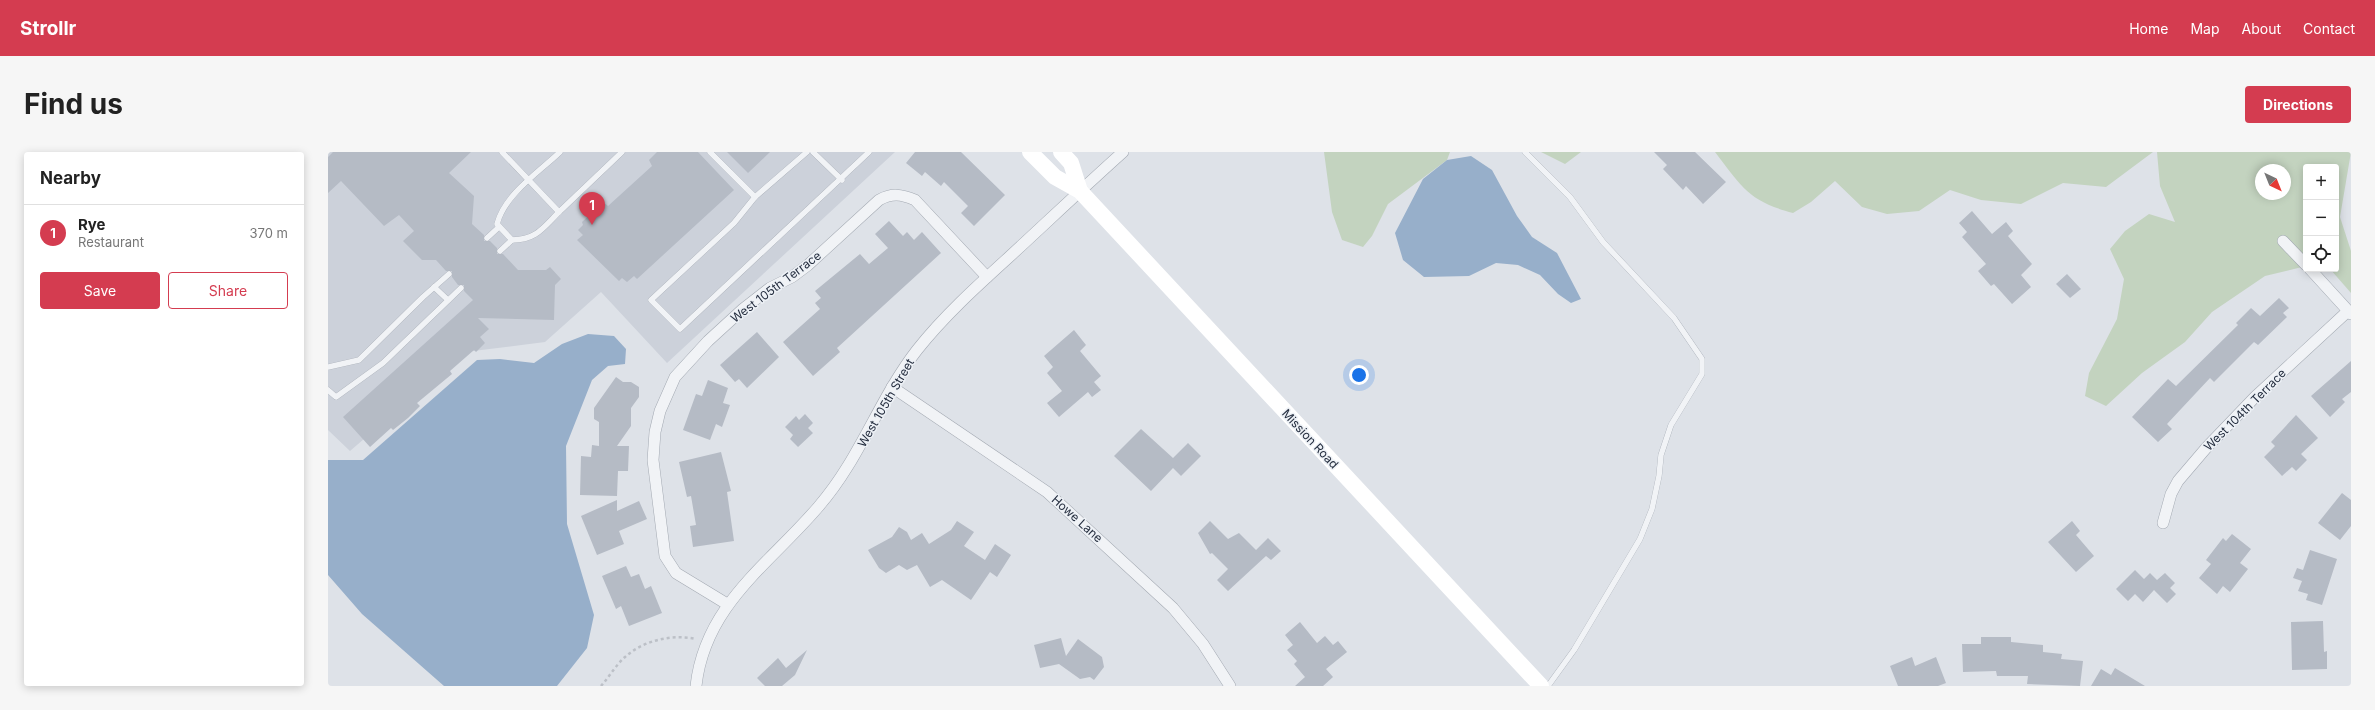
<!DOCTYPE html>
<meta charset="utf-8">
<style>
body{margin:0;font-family:Inter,sans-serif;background:#f6f6f6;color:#222}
.controls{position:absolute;right:12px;top:12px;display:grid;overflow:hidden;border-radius:4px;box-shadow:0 2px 10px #0003}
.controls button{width:36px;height:36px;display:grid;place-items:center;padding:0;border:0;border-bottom:1px solid #e0e0e0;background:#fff;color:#222;font:20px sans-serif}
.compass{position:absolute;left:1927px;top:12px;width:36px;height:36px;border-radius:50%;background:#fff;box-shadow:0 2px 10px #0003;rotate:137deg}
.you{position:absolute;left:1031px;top:223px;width:14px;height:14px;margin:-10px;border:3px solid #fff;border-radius:50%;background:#1a73e8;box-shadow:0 0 0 6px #1a73e833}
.badge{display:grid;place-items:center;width:26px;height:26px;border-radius:50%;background:#d43c50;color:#fff;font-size:13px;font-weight:700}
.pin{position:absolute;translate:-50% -33px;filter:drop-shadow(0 1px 2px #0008)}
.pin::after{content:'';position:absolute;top:21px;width:14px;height:12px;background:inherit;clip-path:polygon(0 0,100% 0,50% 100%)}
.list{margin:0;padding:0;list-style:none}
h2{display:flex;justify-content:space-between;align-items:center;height:52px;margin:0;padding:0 16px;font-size:17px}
h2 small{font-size:13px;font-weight:400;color:#767676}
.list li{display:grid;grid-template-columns:26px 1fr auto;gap:12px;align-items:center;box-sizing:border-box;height:56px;padding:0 16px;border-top:1px solid #e0e0e0}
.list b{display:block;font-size:15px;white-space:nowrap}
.list p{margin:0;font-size:13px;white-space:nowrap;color:#767676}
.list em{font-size:13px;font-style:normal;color:#767676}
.actions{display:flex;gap:8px;padding:12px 16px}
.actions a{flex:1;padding:9px 0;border:1px solid #d43c50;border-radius:4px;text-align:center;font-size:14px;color:#d43c50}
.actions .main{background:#d43c50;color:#fff}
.icon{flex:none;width:22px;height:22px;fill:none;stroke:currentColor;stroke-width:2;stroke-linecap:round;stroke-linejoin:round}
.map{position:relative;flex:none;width:2023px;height:534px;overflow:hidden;border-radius:4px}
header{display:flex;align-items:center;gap:24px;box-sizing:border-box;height:56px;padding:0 20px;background:#d43c50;color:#fff}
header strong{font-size:19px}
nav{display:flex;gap:22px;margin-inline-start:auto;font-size:14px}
.intro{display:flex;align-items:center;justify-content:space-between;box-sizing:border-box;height:96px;padding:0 24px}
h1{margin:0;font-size:28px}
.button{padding:10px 18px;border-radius:4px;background:#d43c50;color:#fff;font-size:14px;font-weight:700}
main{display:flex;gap:24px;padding:0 24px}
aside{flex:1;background:#fff;border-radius:4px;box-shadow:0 2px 10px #0003}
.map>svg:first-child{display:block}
.built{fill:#ccd1da}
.green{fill:#c3d3bf;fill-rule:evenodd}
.water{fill:#97afca}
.building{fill:#b5bbc5}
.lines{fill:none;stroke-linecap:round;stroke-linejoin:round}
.lane-casing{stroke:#a3a9b2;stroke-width:6}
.street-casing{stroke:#a3a9b2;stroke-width:12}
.path{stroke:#bcc0c7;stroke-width:2.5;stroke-dasharray:3 3;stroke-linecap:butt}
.lane{stroke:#f1f3f6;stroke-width:5.5}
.street{stroke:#f1f3f6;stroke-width:11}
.secondary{stroke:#fff;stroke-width:16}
.labels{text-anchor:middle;stroke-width:3;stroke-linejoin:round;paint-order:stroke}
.street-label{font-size:12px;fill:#262f40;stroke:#edf1f6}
</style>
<header>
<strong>Strollr</strong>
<nav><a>Home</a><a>Map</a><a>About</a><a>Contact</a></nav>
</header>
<div class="intro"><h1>Find us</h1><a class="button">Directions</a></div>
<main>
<aside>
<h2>Nearby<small></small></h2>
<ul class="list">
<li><span class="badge">1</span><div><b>Rye</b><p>Restaurant</p></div><em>370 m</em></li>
</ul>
<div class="actions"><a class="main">Save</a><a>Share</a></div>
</aside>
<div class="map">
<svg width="2023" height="534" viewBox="0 0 2023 534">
<rect width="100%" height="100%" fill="#dee2e8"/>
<polygon class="built" points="0,0 567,0 339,211 273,140 217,190 137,200 22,299 0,278"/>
<g class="green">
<polygon points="996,0 1122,0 1119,8 1060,52 1044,84 1035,95 1014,88 1004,60"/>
<polygon points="1213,0 1253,0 1237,12"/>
<path d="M1387,0H1825L1778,35L1735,31L1693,52L1653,48L1622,38L1591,59L1559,62L1534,55L1507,29L1483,50L1465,61C1420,49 1414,35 1387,0Z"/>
<path d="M1829,0H2023L2012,65L2023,99V141L2002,117H2008V15H1978V114L1937,124L1884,160L1857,190L1814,221L1778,254L1757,244L1761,221L1789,167L1796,127L1782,97L1797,79L1821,62L1847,70L1832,34ZM1933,18H1957V42H1933Z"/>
</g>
<g class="water">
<polygon points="1143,4 1164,18 1189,64 1204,85 1229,101 1253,147 1243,151 1230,142 1212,123 1190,113 1168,111 1141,124 1096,125 1075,108 1067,81 1095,27 1119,8"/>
<polygon points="260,182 286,184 298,197 297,212 280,214 264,228 238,294 239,372 266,463 259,496 229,534 116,534 34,462 0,423 0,308 35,308 149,208 172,207 206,211 234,192"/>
</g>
<g class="building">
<polygon points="5,0 143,0 121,21 146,44 144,72 156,83 156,89 162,89 169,96 169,102 175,102 190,118 218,118 222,115 233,127 227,133 226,168 150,166 161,177 152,185 157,191 148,200 146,198 122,219 124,222 89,251 92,254 80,266 65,278 63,276 42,295 15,265 145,148 136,139 136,133 130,133 124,125 124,119 118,119 108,108 94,108 75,89 86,79 71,63 56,74 13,29 0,41 0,5"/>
<polygon points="329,0 370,0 406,38 309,127 306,124 299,130 294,126 291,129 249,88 255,83 250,78 255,73 254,70 275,50 280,54 324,14 321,8"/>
<polygon points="399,0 442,0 420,21"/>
<polygon points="587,0 633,0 677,43 646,74 633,61 640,54 616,30 613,34 597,20 594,24 578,11"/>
<polygon points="1326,0 1367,0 1398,30 1375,52 1358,34 1355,38 1335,17 1339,13"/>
<polygon points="1644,59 1664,82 1678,70 1685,79 1680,84 1704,112 1693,123 1703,135 1684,152 1666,132 1663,134 1650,119 1658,112 1634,85 1639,80 1631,71"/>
<polygon points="561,69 575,84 579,80 586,88 594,80 613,101 509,196 512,200 485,224 455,190 492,157 487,151 493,146 487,139 532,102 541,112 560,96 547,82"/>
<polygon points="1739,122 1753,137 1742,146 1728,132"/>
<polygon points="1951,146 1961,156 1955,161 1959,165 1930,193 1926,190 1886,230 1882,226 1839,272 1844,277 1830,290 1804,265 1840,227 1848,234 1910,173 1908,171 1923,156 1932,164"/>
<polygon points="746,178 758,193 752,199 773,224 766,230 773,238 764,245 760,240 731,265 719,251 734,239 719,221 725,215 716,204"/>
<polygon points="429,180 451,205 419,236 411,227 407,230 392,213"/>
<polygon points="2023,209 2023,240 2014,247 2017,250 2002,265 1983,244"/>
<polygon points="288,225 295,230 303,230 311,235 311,245 303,256 303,274 289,294 301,294 300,319 290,319 289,344 252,343 253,304 263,305 264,293 271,294 271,270 266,267 266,256"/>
<polygon points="380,228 400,236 395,251 402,253 394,275 388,272 382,288 355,278 368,242 374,244"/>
<polygon points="477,262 485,271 480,276 485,281 470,295 462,287 465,283 457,275 468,264 471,268"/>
<polygon points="1968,263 1990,286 1973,302 1979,308 1968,319 1964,315 1954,324 1936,305 1947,294 1943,290"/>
<polygon points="813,277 845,306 860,291 873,304 853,324 845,316 823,339 786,304"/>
<polygon points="393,300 403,339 399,340 406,389 365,395 362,374 368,373 363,344 359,345 351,310"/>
<polygon points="2014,341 2023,348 2023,374 2012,388 1990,371"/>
<polygon points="289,348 289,359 311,349 319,367 291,379 296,392 269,403 253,364"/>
<polygon points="629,369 646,380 636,394 657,408 667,392 683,403 669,425 662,420 643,448 614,428 602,435 589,413 579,418 571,413 558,421 551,416 540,398 564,385 571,375 579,380 583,388 594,381 601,392 623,378"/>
<polygon points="882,369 900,387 911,381 928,398 940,386 953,399 943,408 938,404 900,439 889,428 900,417 884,401 882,402 870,381"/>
<polygon points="1744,369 1752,379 1748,383 1766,404 1748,420 1720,390"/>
<polygon points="1904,382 1923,397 1912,411 1920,417 1902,440 1895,434 1889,442 1871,426 1883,412 1878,408 1895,386 1898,389"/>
<polygon points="1982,398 2009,407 1994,453 1978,448 1980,442 1970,439 1974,429 1965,426 1969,416 1975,418"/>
<polygon points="298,414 303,425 311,422 317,437 323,434 334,461 301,474 293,454 288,457 274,424"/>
<polygon points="1807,418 1816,427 1822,421 1829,428 1837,421 1847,431 1842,436 1848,442 1839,451 1826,438 1815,450 1807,442 1800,449 1788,437"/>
<polygon points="1995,469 1996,500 1999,499 1999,517 1964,518 1963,470"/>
<polygon points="972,470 989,491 997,484 1005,493 1010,489 1019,500 998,517 1005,525 995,534 967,534 977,525 966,512 969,509 959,498 965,493 957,483"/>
<polygon points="1653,485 1683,485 1683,490 1715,493 1715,500 1734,502 1733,507 1755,509 1752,534 1699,532 1700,524 1669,524 1668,519 1635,520 1634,492 1653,492"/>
<polygon points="733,486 738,504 750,487 774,505 776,515 766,528 762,525 752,527 731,512 712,516 706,493"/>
<polygon points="479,498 467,523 454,534 437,534 429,526 450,506 458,516"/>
<polygon points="1584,505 1587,514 1608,505 1618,531 1610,534 1570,534 1562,514"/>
<polygon points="1787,516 1817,534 1763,534 1773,517 1783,523"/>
</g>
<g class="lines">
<g class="lane-casing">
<g id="lane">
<path d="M174,0L231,60C215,76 208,88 184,88L169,72C177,42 211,20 232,0"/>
<polyline points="382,0 427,45"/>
<polyline points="479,0 427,45 406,71 323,148 352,177 541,0"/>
<polyline points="485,0 514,28"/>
<polyline points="1197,0 1242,45 1275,90 1346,166 1374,207 1374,222 1343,273 1333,303 1331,324 1324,357 1312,387 1246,498 1220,534"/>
<polyline points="231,60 294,0"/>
<polyline points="159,86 171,75"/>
<polyline points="172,99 184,88"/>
<polyline points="106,135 120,148"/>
<polyline points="0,215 31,208 95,145 121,122"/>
<polyline points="0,238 8,245 55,211 133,136"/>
</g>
</g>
<g class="street-casing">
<g id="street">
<polyline points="1955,89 1978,113"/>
<polyline points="1982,117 2023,162"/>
<polyline points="564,235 719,340 845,456 875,492 902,534"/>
<polyline points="1835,371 1843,342 1850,329 1879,295 1927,245 2020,159"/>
<path d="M399,452L348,421L337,404L325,308L327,280L332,259L347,225L380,189L415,157L442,136L464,125L480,113L551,48C564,41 573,42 587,48L659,125"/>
<path d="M368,534C377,452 443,411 491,354C532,307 551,247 589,198C616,164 648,135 680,106C718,71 756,35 795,0"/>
</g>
</g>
<path class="path" d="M273,534C281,525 288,513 297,505C316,488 344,482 368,487"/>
<use href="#lane" class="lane"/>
<use href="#street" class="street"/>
<g class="secondary">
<polyline points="702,0 727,25 752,39 1213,534"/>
<polyline points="733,0 743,11 752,39"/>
</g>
</g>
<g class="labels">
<g class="street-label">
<text transform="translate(448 135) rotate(-37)" y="4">West 105th Terrace</text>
<text transform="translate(558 251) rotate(-60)" y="4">West 105th Street</text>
<text transform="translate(1917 258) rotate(-45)" y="4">West 104th Terrace</text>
<text transform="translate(982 287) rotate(47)" y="4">Mission Road</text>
<text transform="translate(749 367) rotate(42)" y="4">Howe Lane</text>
</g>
</g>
</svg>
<div class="controls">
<button>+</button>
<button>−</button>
<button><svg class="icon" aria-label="locate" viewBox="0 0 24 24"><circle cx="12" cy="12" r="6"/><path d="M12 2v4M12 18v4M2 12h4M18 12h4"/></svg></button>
</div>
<svg class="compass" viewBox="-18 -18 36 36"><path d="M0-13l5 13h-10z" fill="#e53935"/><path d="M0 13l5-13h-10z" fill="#767676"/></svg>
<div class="you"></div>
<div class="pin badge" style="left:264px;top:73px">1</div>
</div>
</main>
